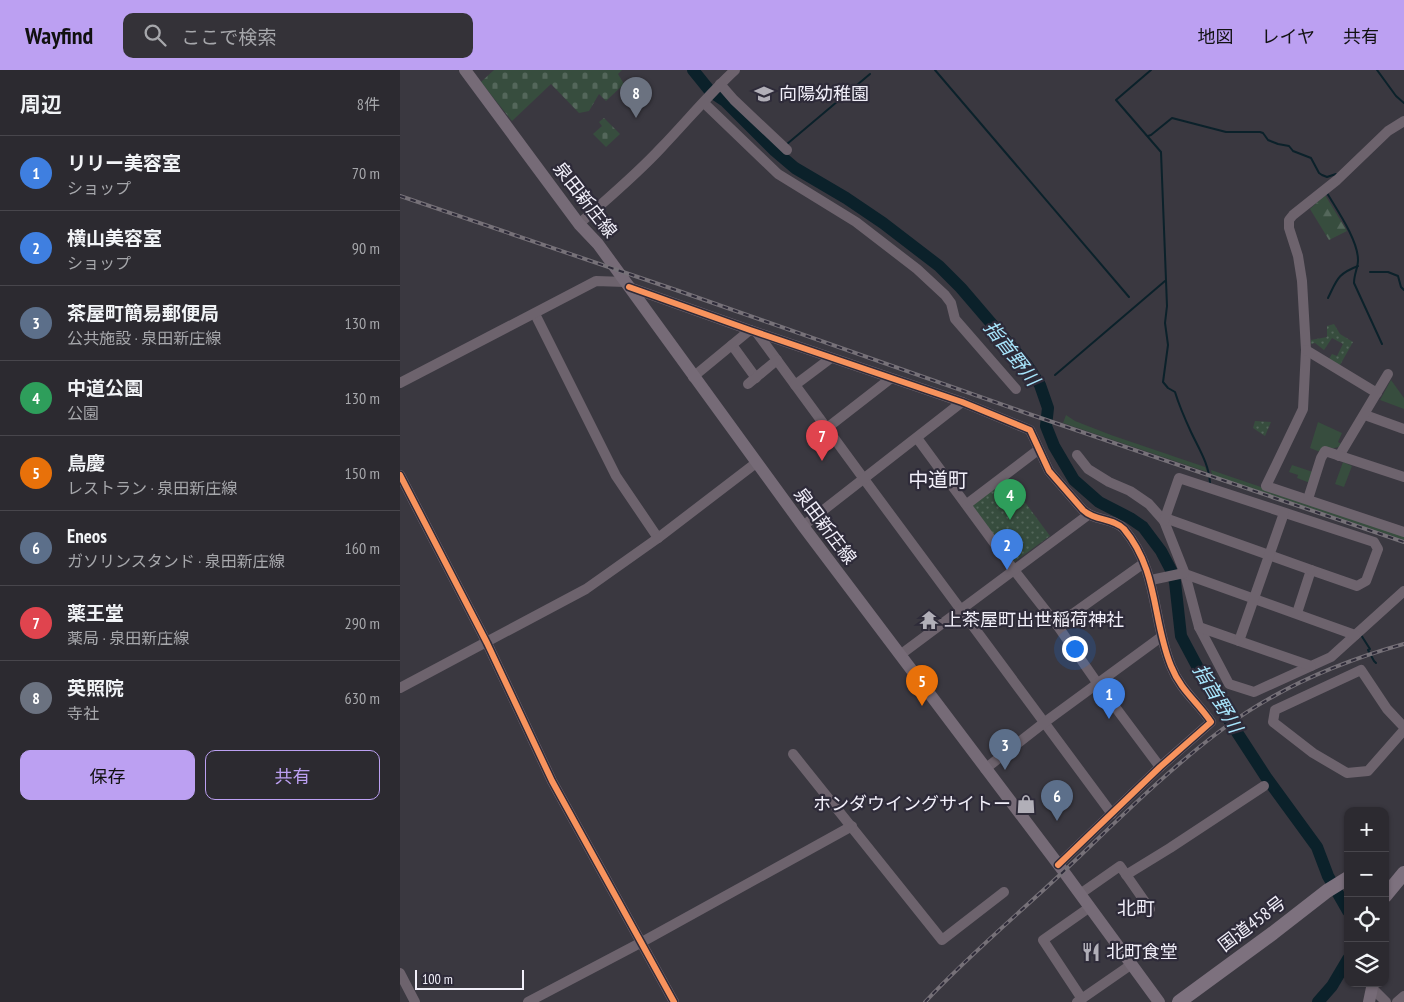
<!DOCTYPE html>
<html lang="ja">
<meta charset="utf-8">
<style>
body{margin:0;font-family:"PT Sans Narrow","Noto Sans JP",sans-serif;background:#343238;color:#f1f3f6}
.controls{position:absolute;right:15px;bottom:15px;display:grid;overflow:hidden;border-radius:10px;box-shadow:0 1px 4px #0004}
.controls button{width:45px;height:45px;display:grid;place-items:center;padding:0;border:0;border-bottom:1px solid #48464c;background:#2c2a30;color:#f1f3f6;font:25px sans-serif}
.scale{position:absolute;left:15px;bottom:12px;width:109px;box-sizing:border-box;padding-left:5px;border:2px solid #f1eff9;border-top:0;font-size:14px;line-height:18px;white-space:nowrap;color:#f1eff9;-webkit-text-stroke:4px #2e2b39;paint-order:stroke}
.you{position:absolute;left:674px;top:578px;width:18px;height:18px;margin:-12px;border:4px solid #fff;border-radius:50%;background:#1a73e8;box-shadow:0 0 0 8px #1a73e833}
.badge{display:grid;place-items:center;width:32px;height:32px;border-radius:50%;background:#bca0f2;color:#fff;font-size:16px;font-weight:700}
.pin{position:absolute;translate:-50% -41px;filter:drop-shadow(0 1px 2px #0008)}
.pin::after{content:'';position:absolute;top:26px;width:18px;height:15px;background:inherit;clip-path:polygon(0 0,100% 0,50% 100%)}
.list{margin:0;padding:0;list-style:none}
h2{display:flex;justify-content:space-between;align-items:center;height:65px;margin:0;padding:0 20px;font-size:21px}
h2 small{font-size:16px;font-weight:400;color:#a6a7ab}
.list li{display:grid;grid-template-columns:32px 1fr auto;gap:15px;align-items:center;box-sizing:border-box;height:75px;padding:0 20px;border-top:1px solid #48464c}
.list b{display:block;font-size:19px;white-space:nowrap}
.list p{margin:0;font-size:16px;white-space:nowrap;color:#a6a7ab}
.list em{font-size:16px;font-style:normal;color:#a6a7ab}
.actions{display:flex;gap:10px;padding:15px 20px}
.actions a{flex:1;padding:11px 0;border:1px solid #bca0f2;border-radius:10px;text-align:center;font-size:18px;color:#bca0f2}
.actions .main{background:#bca0f2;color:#111}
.icon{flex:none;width:28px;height:28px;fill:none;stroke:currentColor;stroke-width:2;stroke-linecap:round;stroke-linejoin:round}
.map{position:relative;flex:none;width:1004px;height:932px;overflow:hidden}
header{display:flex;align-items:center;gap:30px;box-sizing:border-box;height:70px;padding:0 25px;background:#bca0f2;color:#111}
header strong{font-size:24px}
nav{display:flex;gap:28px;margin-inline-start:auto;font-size:18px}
.search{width:350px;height:45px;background:#343238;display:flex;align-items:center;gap:12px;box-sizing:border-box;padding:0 18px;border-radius:10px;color:#a6a7ab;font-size:19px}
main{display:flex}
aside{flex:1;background:#2c2a30}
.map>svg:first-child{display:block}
.grass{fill:#374d3e}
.forest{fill:url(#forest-firs)}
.cemetery{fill:url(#cemetery-stones)}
.park{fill:url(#park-dots)}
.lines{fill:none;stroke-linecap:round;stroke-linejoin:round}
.stream{stroke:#0b212a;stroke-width:2}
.river{stroke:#0b212a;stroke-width:12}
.minor{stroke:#6d636d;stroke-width:10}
.major{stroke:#766b77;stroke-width:12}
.highway{stroke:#7d717e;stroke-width:14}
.rail-casing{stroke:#767178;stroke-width:4}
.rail{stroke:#2e2b39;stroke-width:2;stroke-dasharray:5.5;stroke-linecap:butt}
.cycleway-casing{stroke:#2e2b39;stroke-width:9}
.cycleway{stroke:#f8935d;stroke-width:6}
.labels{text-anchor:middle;stroke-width:4.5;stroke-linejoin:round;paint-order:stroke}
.poi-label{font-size:18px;fill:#f1eff9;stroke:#2e2b39;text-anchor:start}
.street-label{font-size:18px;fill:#f1eff9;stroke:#2e2b39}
.water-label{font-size:19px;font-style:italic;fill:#a8e6fd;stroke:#2e2b39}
.neighbourhood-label{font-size:19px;fill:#f1eff9;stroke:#2e2b39}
.quarter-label{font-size:20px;fill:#f1eff9;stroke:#2e2b39}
</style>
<header>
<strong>Wayfind</strong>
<div class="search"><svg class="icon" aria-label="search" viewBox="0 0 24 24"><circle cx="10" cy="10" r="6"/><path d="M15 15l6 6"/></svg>ここで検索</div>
<nav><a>地図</a><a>レイヤ</a><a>共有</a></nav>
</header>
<main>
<aside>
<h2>周辺<small>8件</small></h2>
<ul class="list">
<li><span class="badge" style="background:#3f7fe0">1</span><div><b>リリー美容室</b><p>ショップ</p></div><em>70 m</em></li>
<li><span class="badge" style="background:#3f7fe0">2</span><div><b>横山美容室</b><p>ショップ</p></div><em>90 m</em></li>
<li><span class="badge" style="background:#5c6f8a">3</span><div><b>茶屋町簡易郵便局</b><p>公共施設 · 泉田新庄線</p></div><em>130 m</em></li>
<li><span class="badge" style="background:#2e9e5b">4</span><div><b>中道公園</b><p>公園</p></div><em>130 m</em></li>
<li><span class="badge" style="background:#e8710a">5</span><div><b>鳥慶</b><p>レストラン · 泉田新庄線</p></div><em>150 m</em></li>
<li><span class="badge" style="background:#5c6f8a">6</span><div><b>Eneos</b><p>ガソリンスタンド · 泉田新庄線</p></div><em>160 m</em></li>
<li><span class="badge" style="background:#e0444e">7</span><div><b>薬王堂</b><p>薬局 · 泉田新庄線</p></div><em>290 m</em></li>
<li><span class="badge" style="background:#6b7280">8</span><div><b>英照院</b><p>寺社</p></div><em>630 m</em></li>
</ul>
<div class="actions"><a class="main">保存</a><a>共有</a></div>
</aside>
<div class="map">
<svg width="1004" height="932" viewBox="0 0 1004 932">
<defs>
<pattern id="forest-firs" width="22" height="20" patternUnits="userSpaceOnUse" patternTransform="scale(1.25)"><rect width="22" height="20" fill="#374d3e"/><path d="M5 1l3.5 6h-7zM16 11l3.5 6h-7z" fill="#54675b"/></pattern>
<pattern id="cemetery-stones" width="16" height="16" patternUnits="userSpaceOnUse" patternTransform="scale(1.25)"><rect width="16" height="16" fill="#374d3e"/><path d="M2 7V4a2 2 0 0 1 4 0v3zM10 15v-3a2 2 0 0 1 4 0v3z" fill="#54675b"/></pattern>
<pattern id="park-dots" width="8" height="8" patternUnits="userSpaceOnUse" patternTransform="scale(1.25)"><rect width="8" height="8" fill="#374d3e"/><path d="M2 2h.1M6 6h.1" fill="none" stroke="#54675b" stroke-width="1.8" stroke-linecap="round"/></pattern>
</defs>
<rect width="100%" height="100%" fill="#3a3840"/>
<g class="grass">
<polygon points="991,310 1004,328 1004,339 980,330"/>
<polygon points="666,345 675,351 711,365 805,397 807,402 663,353"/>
<polygon points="918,352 942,363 938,372 943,375 942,376 920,382 910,378"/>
<polygon points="943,392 952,396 944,417 935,414"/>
<polygon points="892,395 913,402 910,413 897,408 898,405 889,402"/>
<polygon points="811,400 1004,466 1004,470 812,405"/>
</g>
<polygon class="forest" points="925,125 947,161 929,170 910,139"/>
<g class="cemetery">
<polygon points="94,0 222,0 218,4 224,14 206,31 199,24 189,41 179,43 151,14 112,51 81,12"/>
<polygon points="204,48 220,64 206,77 193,64 202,56 199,52"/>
</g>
<g class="park">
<polygon points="934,254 940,264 953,272 940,295 929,289 932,284 937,286 943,274 932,268 924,280 915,273 911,274 911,270 927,267 927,256"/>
<polygon points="855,351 871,352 865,366 853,358"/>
<polygon points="607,408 650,466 614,492 571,435"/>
</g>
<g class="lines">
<g class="stream">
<polyline points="535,0 729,227"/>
<path d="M751,0L716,30L761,82L767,236L765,253L768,275L763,312L768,318L775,322C779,335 785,349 791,362C799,379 809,394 810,413"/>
<polyline points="977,0 996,26 1004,33"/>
<polyline points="748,66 751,65 772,48 826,62 860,62 863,63 868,70 878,74 889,76 893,81 911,88 919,103 922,105 927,107 936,104"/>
<polyline points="387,74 470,4"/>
<path d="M927,123C937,140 958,170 958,190C958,198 954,204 954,213L982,274"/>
<polyline points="970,202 988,202 998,206 1001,217 1004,220"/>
<path d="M928,228C937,210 937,204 958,196"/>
<polyline points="655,305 765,211"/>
<polyline points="961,565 970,579 968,580 974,591 976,593"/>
</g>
<g class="river">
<polyline points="293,0 310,21 325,31 375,81 395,98 446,128 483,153 539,196 561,218 627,295 640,315 648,338 646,356 654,376 674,410 699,432 730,448 743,457 761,481 771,500 775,512 781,566 805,611 817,628 829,650 866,707 917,777 928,806 948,841"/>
<polyline points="918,932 932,916 948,889"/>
</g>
<g class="minor">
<polyline points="320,14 334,30 387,80"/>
<polyline points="304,33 378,104 456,152 517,199 545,225 551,233 555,249 616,319"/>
<polyline points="1004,51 988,61 937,110 893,145 889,150 889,158 898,186 902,211 906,280 903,339 866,416 1004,462"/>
<path d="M179,154C207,129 236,105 261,78C286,52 309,24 335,0"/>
<path d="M229,217L350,260L562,332L630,360L649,401L683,440C694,451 714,448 724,459C759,501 752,550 771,596C781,621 797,631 811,652L760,697L658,795"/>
<polyline points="135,244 216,406 258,468"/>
<polyline points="357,263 464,409 712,744"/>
<polyline points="332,275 356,308"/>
<polyline points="906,280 977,323"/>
<polyline points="293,307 350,260"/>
<polyline points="0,313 196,211 225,212"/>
<polyline points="348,314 377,290"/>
<polyline points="395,315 431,288"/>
<polyline points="965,345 1004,359"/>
<polyline points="427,358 490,309"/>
<polyline points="517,368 614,500 657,555 698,614 760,697"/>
<polyline points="677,385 688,399 709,412 730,421 749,434 764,451 785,504 799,557 829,614 854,622 931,587 1004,521"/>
<polyline points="939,386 988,304"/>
<polyline points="0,405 87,573 152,711 274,932"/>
<polyline points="908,429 921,388 925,381 1004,407"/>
<polyline points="567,434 638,380"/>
<polyline points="765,448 911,500 897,543"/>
<polyline points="764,451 779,408 974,472 978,479 966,511 957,516 911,500"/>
<polyline points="403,456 562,332"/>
<polyline points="785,504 955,565"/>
<polyline points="751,510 784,503"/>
<polyline points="657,555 744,493"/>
<polyline points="799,557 911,596"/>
<polyline points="839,571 884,443"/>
<polyline points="500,585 688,445"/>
<polyline points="0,618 186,519 258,468 356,393"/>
<polyline points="1004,657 987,639 961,600 875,640 873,652 913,683 947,703 968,701 1004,660"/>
<polyline points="393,684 542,870 604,822"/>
<polyline points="585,699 645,652 761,567"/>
<polyline points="726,805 770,778 864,716"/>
<polyline points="680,824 720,796 750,839"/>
<polyline points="0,903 15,932"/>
<polyline points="972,918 986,932"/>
<polyline points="682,929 643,870 690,837"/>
<polyline points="128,932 242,872 452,756"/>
<polyline points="677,932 732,894"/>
<polyline points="997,932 1004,926"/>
</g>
<g class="major">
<polyline points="65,0 179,154 198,174 403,456 664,802 759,932"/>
<polyline points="969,932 973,913"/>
</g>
<g class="highway">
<polyline points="985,826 1004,803"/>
<polyline points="779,932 873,863 927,821 948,808"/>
</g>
<g class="rail-casing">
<g id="rail">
<polyline points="0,126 276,220 626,343 1004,472"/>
<path d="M525,932C568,886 617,845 663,802C714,754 764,703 820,661C874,620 939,592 1004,574"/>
</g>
</g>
<use href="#rail" class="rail"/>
<g class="cycleway-casing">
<g id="cycleway">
<path d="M229,217L350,260L562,332L630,360L649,401L683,440C694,451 714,448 724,459C759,501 752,550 771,596C781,621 797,631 811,652L760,697L658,795"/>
<polyline points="0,405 87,573 152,711 274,932"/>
</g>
</g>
<use href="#cycleway" class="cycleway"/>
</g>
<defs>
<g id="school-bare" transform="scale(1.5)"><path d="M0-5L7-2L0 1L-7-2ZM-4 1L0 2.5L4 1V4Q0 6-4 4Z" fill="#b1afb8" stroke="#2e2b39" stroke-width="2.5" paint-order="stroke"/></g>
<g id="temple-bare" transform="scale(1.5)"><path d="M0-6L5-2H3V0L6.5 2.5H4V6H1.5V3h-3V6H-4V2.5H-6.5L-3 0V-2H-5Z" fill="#b1afb8" stroke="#2e2b39" stroke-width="2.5" paint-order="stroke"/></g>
<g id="shop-bare" transform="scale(1.5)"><path d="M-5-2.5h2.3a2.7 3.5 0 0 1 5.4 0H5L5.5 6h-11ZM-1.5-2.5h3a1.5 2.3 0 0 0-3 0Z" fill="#b1afb8" stroke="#2e2b39" stroke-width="2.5" paint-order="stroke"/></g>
<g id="restaurant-bare" transform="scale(1.5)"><path d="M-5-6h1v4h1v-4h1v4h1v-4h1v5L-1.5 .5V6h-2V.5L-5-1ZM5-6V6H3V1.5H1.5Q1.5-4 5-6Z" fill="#b1afb8" stroke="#2e2b39" stroke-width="2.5" paint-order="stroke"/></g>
</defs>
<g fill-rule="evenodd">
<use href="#school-bare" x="364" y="24"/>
<use href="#temple-bare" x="529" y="550"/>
<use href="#shop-bare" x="626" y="734"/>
<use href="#restaurant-bare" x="691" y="882"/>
</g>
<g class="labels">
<g class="poi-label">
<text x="379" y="30">向陽幼稚園</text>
<text x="544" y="556">上茶屋町出世稲荷神社</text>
<text x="611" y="740" text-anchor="end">ホンダウイングサイトー</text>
<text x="706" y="888">北町食堂</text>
</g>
<g class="street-label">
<text transform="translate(185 130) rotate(52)" y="6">泉田新庄線</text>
<text transform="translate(425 456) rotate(53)" y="6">泉田新庄線</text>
<text transform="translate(852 854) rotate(-37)" y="6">国道458号</text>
</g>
<g class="water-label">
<text transform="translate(612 283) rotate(52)" y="7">指首野川</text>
<text transform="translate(818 628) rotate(59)" y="7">指首野川</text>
</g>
<g class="neighbourhood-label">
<text x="736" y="845">北町</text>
</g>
<g class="quarter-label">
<text x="538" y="417">中道町</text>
</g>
</g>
</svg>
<div class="controls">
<button>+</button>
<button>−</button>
<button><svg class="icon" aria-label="locate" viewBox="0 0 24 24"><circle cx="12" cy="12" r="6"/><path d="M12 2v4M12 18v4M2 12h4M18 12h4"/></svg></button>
<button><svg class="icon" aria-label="layers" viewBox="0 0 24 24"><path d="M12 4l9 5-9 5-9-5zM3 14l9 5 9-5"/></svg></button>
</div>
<div class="scale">100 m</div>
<div class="you"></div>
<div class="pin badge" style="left:709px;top:649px;background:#3f7fe0">1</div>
<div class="pin badge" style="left:607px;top:500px;background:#3f7fe0">2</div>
<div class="pin badge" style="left:605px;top:700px;background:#5c6f8a">3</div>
<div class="pin badge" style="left:610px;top:450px;background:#2e9e5b">4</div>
<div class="pin badge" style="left:522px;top:636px;background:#e8710a">5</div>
<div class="pin badge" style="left:657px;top:751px;background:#5c6f8a">6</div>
<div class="pin badge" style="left:422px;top:391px;background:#e0444e">7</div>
<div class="pin badge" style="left:236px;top:48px;background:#6b7280">8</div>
</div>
</main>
